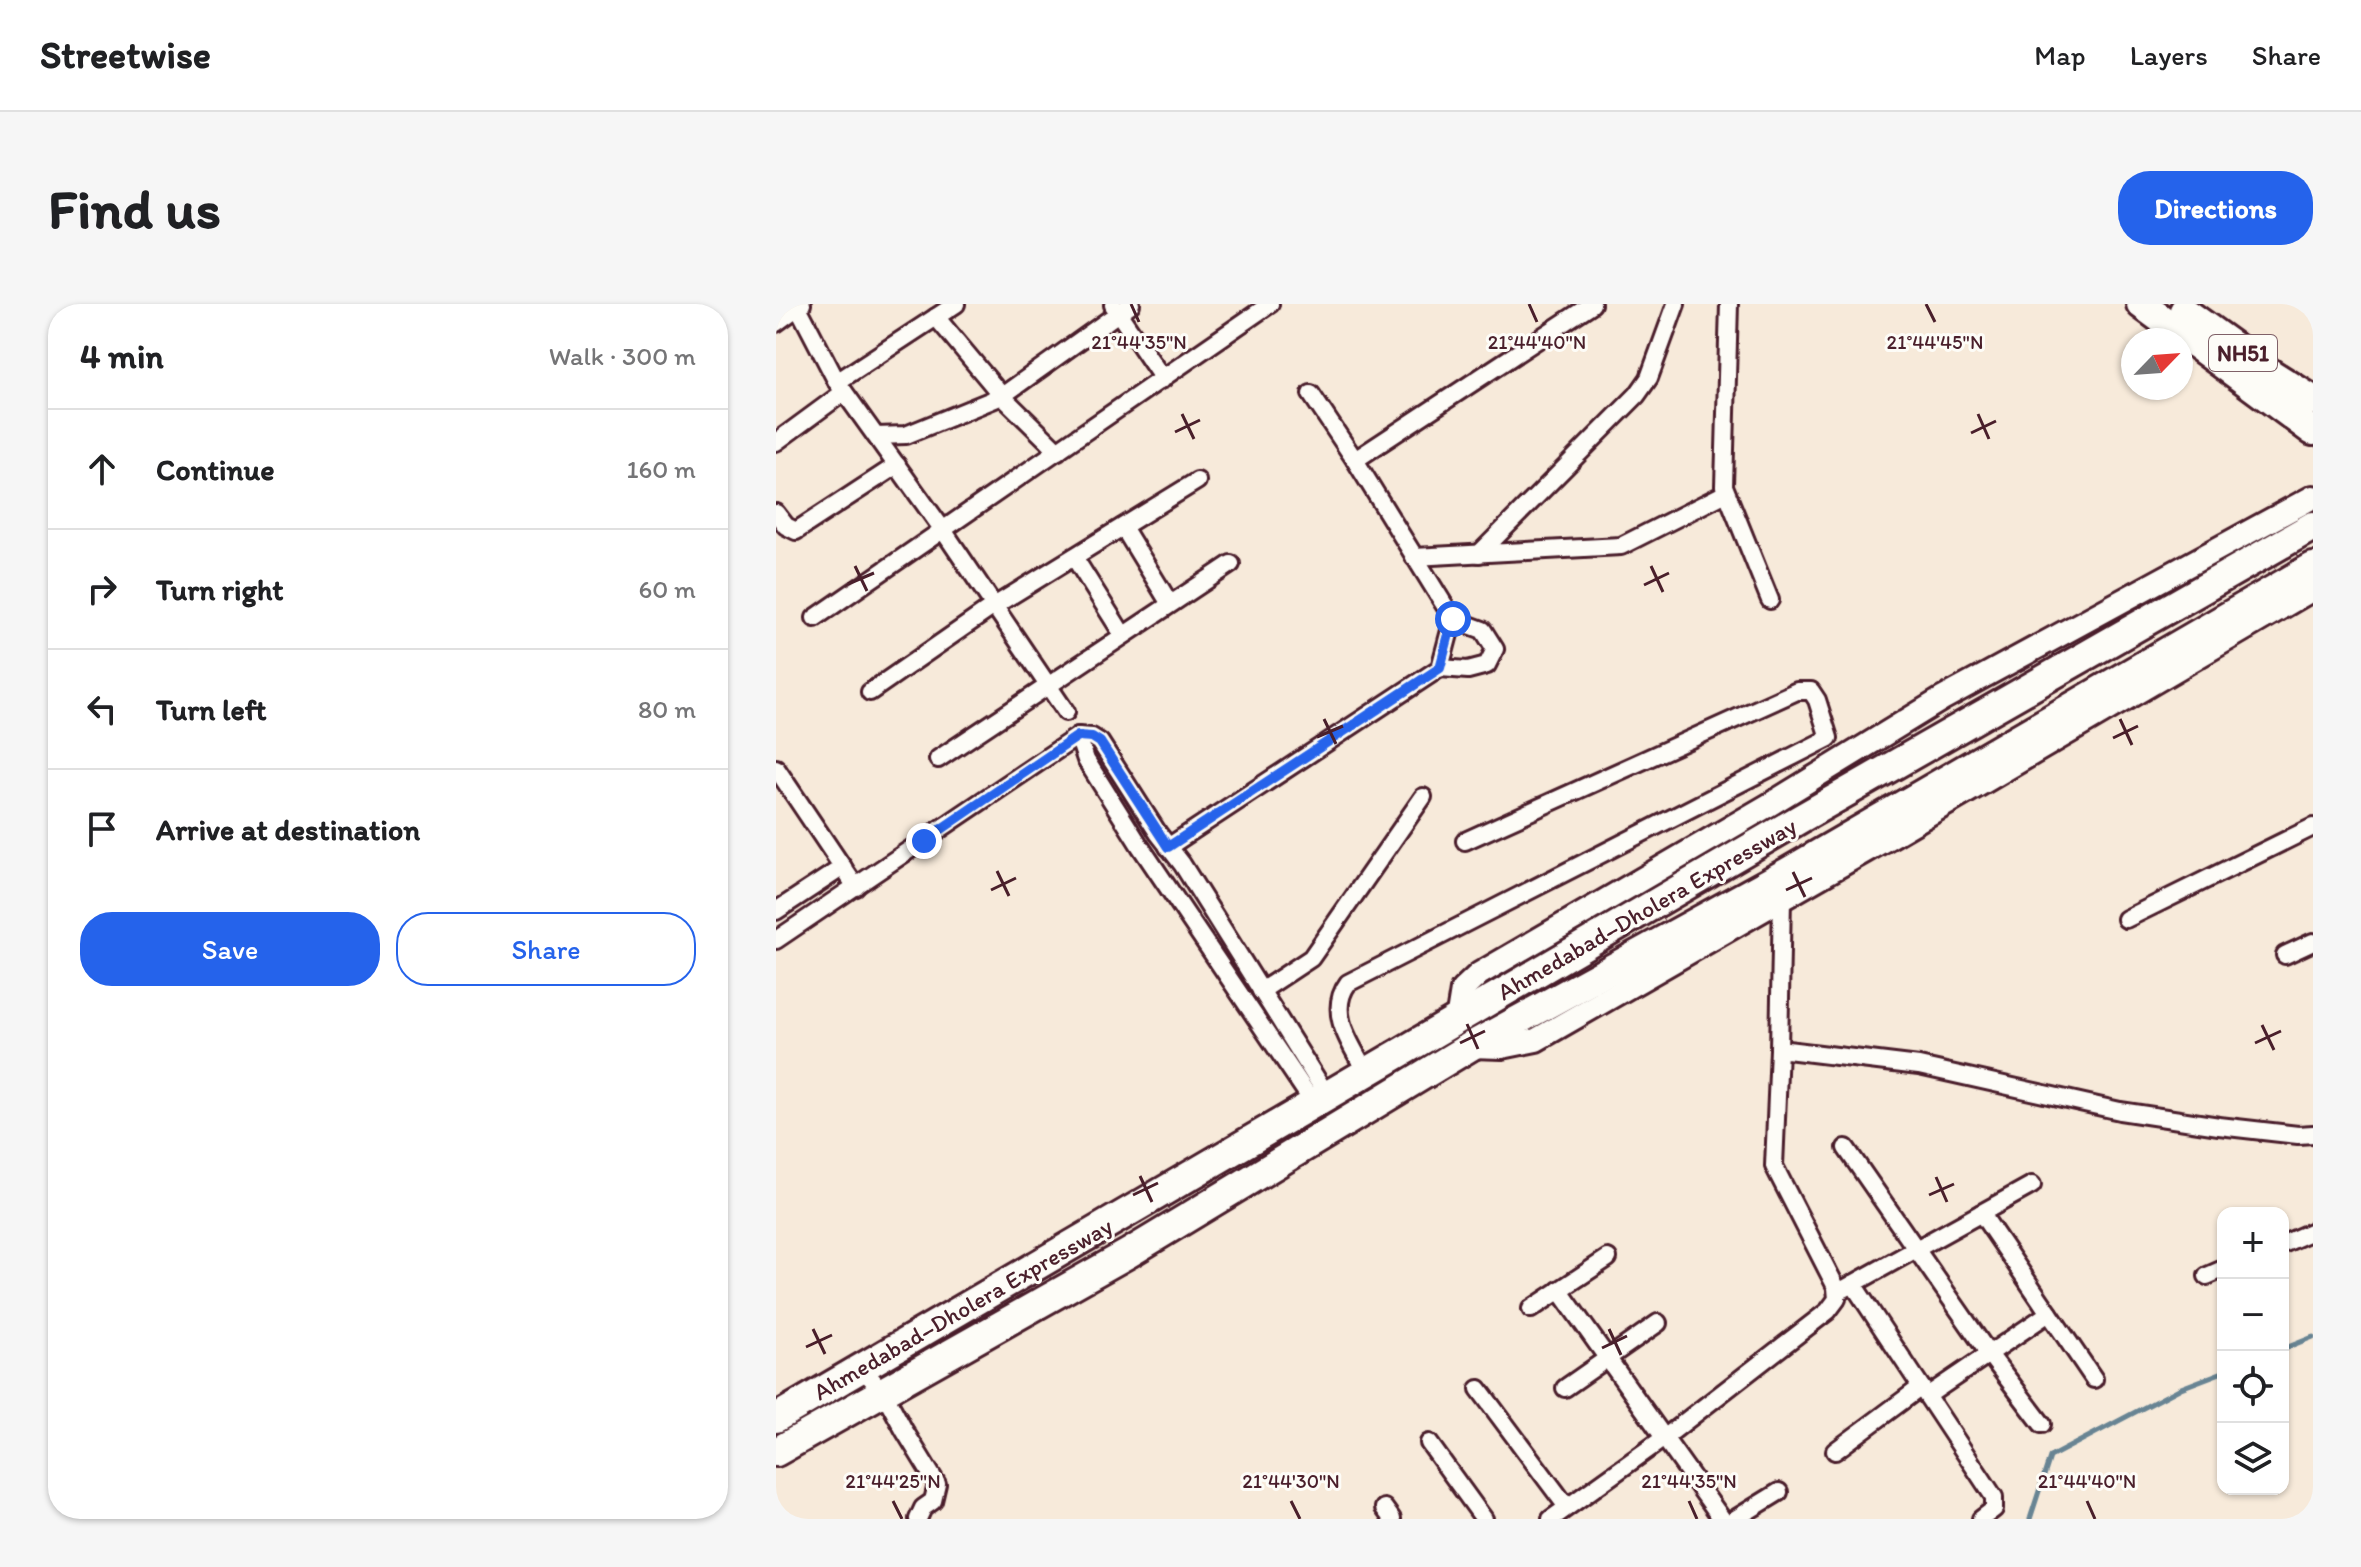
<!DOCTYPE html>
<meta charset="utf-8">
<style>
body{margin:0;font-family:Itim,sans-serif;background:#f6f6f6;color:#202124}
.controls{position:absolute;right:24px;bottom:24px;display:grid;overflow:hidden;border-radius:16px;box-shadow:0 2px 6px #0004}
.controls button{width:72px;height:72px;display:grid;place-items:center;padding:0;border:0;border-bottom:2px solid #e0e0e0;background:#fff;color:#202124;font:40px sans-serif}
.compass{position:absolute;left:1345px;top:24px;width:72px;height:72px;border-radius:50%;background:#fff;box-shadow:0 2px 6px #0004;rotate:65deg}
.stop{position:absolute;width:24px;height:24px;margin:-18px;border:6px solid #2563eb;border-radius:50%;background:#fff}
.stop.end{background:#2563eb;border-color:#fff;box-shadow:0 2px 8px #0008}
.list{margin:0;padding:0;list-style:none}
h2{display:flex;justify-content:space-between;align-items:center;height:104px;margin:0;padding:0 32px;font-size:34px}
h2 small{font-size:26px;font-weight:400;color:#757577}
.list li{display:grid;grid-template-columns:52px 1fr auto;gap:24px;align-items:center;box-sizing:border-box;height:120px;padding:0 32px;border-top:2px solid #e0e0e0}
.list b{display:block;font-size:30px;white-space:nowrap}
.list em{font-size:26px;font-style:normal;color:#757577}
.actions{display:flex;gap:16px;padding:24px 32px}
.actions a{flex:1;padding:18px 0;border:2px solid #2563eb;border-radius:32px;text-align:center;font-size:28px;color:#2563eb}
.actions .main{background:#2563eb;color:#fff}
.icon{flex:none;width:44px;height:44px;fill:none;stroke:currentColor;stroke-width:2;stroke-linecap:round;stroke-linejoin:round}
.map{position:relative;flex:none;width:1537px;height:1215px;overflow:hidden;border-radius:32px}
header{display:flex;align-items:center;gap:48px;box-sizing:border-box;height:112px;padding:0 40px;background:#fff;border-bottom:2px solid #e0e0e0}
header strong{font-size:38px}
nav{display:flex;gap:44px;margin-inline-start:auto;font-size:28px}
.intro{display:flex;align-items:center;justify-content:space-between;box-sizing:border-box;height:192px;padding:0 48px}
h1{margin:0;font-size:56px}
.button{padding:20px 36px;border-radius:32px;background:#2563eb;color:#fff;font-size:28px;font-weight:700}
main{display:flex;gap:48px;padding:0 48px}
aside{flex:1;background:#fff;border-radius:32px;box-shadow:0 2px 6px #0004}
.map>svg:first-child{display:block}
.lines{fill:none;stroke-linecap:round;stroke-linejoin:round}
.stream{stroke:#678493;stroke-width:5}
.street-casing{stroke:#4a1f2b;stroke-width:22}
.secondary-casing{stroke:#4a1f2b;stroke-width:28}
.highway-casing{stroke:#4a1f2b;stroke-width:34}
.street{stroke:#fdfcf7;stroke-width:16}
.secondary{stroke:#fdfcf7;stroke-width:22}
.highway{stroke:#fdfcf7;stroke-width:28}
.route{stroke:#2563eb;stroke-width:10}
.ticks{fill:none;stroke:#4a1f2b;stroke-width:3}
.labels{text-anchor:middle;stroke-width:6;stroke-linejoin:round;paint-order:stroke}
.shield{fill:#fdfcf7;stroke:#806168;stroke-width:2}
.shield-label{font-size:22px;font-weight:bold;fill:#4a1f2b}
.street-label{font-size:24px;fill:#4a1f2b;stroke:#fdfcf7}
.ticks-label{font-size:20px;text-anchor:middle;fill:#4a1f2b;stroke:#fdfcf7;stroke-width:6;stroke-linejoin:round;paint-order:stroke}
</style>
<header>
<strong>Streetwise</strong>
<nav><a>Map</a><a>Layers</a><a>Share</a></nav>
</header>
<div class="intro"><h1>Find us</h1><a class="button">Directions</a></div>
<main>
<aside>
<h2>4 min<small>Walk · 300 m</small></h2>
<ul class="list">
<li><svg class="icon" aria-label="ahead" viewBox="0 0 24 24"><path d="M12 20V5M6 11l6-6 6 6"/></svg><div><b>Continue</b></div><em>160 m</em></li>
<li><svg class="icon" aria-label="right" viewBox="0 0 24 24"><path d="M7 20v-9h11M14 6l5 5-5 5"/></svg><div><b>Turn right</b></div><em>60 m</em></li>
<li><svg class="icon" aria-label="left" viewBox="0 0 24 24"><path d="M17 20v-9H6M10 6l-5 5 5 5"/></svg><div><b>Turn left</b></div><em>80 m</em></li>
<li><svg class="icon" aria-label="arrive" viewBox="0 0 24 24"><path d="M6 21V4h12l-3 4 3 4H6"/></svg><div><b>Arrive at destination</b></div></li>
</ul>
<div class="actions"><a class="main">Save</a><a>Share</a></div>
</aside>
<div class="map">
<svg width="1537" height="1215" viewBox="0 0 1537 1215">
<rect width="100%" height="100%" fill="#f7eada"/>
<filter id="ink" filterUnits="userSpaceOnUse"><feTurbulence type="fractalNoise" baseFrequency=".0125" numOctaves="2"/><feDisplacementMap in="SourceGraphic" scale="16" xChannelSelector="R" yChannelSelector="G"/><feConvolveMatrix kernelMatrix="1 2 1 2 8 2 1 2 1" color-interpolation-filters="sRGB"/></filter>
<g filter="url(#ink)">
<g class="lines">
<g class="stream">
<polyline points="1507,1045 1537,1033"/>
<polyline points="1254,1215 1274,1153 1405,1084 1447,1068"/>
</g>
<g class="street-casing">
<g id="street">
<polyline points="26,0 22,3 61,78 167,226 290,408"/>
<polyline points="953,0 948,182 994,296"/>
<polyline points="337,1 387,75"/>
<polyline points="160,13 226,92 282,147"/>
<polyline points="0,19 22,3"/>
<polyline points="61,78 180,0"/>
<polyline points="535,90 579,156"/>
<polyline points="100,132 130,131 226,92 355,0"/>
<polyline points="0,138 68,88"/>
<polyline points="0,209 10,222 20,227 121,161"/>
<polyline points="347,223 394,300"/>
<polyline points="703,250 861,91 873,74 900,0"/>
<polyline points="298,253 347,331"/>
<polyline points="638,253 845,242 950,189"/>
<polyline points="39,314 494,0"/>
<polyline points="664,364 692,366 711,361 719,345 707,326 677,315"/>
<polyline points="94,388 218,302 421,177"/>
<polyline points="302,432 310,456 364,542 538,800"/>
<polyline points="162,455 455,260"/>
<polyline points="0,464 80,583"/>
<polyline points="392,543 664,364 677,315 579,156 816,0"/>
<polyline points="0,607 67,563"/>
<polyline points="1350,615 1537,523"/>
<polyline points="0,636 302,432 316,433 324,438 382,529 406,560 552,793"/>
<polyline points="1509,651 1537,638"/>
<polyline points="485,687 535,654 647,493"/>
<polyline points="1003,745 1006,594"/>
<path d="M591,770C576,741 550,709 572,679L1053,434L1041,396L1035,387H1021L689,537"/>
<polyline points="1070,844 1213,1050 1266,1120"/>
<polyline points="1205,909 1318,1075"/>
<polyline points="1507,940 1537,927"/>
<polyline points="1431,972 1447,965"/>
<polyline points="1077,980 1218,1193 1218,1205 1205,1215"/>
<polyline points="1068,985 1256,881"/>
<polyline points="783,986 946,1215"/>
<polyline points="755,1005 832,954"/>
<polyline points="86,1065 107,1087 128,1126 161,1180 157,1197 147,1204 142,1215"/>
<polyline points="789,1084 882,1019"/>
<polyline points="703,1085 791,1203"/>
<polyline points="1151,1092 1273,1009"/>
<polyline points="653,1139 708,1215"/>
<polyline points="1059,1147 1145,1083"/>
<polyline points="608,1204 616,1215"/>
<polyline points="775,1215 888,1134 1052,1007 1061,995 1060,983 998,862 1003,745 1143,762 1344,807 1443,822 1522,831 1537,830"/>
<polyline points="959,1215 1003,1188"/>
</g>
</g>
<g class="secondary-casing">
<g id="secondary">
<polyline points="681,717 686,686 703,670 993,501 1166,395 1537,193"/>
<polyline points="695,742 726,743 760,736 1119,530 1537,285"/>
</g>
</g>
<g class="highway-casing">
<g id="highway">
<polyline points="1365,0 1537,127"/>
<polyline points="1408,7 1497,71 1537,96"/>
<polyline points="0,1114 1022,516 1537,222"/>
<polyline points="0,1148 353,949 695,742 1010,569 1537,263"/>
</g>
</g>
<use href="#street" class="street"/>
<use href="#secondary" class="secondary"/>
<use href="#highway" class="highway"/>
</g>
</g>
<g class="lines" filter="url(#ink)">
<polyline class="route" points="148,537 302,432 316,433 324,438 392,543 664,364 677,315"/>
</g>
<path class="ticks" d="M355,0L363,18M753,0L761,18M1150,0L1159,18M406,110L418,135M1202,110L1213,135M399,128L424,116M1195,129L1220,117M79,262L91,287M875,262L887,288M72,280L98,269M868,281L893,269M548,415L560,440M1344,415L1356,441M541,433L567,422M1337,434L1362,422M221,567L233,592M1017,568L1029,593M215,586L240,574M1010,586L1036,574M691,720L702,745M1486,721L1498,746M684,739L709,727M1479,739L1505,727M364,872L376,898M1160,873L1171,898M357,891L382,879M1153,891L1178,880M37,1025L49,1050M833,1025L845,1051M30,1043L56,1031M826,1044L851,1032M117,1197L126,1215M515,1197L524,1215M913,1197L921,1215M1311,1197L1319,1215"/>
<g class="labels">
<rect class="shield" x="1433" y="31" width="68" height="36" rx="6"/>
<g class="shield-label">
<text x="1467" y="57">NH51</text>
</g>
<g class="street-label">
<text transform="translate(871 605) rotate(-30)" y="8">Ahmedabad–Dholera Expressway</text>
<text transform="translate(187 1005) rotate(-30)" y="8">Ahmedabad–Dholera Expressway</text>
</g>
</g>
<g class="ticks-label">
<text x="363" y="45">21°44'35"N</text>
<text x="761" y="45">21°44'40"N</text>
<text x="1159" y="45">21°44'45"N</text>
<text x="913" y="1184">21°44'35"N</text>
<text x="1311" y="1184">21°44'40"N</text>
<text x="117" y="1184">21°44'25"N</text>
<text x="515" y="1184">21°44'30"N</text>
</g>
</svg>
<div class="controls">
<button>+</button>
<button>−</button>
<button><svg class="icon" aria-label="locate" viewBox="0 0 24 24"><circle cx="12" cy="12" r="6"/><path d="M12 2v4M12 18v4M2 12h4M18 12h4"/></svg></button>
<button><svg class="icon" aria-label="layers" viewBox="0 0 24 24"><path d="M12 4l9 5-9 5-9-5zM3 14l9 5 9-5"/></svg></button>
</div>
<svg class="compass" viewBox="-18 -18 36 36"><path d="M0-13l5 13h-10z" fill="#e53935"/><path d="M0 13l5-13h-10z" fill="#757577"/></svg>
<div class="stop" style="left:677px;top:315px"></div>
<div class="stop end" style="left:148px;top:537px"></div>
</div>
</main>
